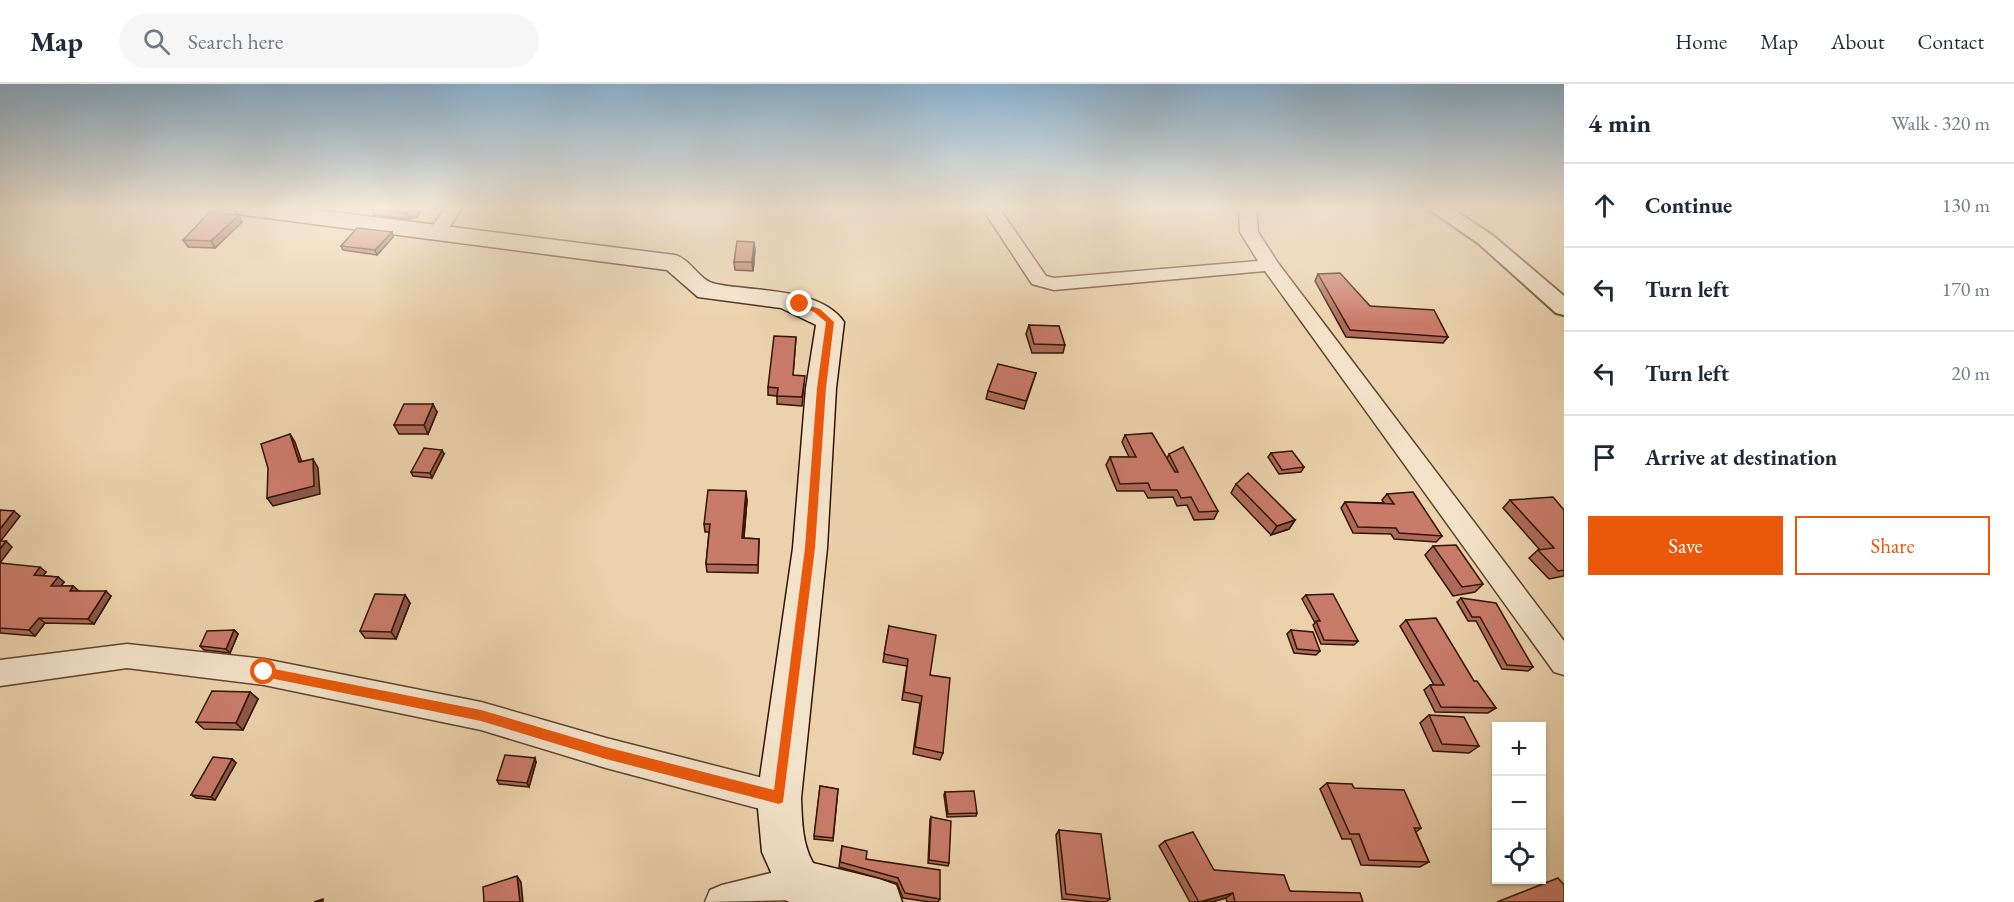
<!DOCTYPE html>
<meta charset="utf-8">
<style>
body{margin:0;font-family:"EB Garamond",serif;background:#f6f6f7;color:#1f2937}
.controls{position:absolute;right:18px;bottom:18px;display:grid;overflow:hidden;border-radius:0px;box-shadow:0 2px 4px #0004}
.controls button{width:54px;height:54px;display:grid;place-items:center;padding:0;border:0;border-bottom:2px solid #e0e1e3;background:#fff;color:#1f2937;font:30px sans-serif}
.stop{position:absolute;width:18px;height:18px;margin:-14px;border:4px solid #ea580c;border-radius:50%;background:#fff}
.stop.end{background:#ea580c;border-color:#fff;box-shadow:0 2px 6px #0008}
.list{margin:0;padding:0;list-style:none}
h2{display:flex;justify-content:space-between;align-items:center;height:78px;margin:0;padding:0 24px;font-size:26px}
h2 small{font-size:20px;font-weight:400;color:#747a83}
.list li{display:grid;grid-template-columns:39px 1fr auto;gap:18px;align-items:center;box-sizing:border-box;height:84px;padding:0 24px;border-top:2px solid #e0e1e3}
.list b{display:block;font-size:22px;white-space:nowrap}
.list em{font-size:20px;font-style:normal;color:#747a83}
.actions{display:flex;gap:12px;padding:18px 24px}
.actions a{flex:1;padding:14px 0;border:2px solid #ea580c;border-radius:0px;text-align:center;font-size:21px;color:#ea580c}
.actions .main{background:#ea580c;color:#fff}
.icon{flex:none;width:33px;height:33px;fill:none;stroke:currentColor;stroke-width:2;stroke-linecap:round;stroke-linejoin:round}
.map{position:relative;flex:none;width:1564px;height:818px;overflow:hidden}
header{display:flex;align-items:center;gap:36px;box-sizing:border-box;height:84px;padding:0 30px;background:#fff;border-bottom:2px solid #e0e1e3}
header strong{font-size:28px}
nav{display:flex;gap:33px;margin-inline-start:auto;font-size:21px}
.search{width:420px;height:54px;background:#f6f6f7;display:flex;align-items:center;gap:15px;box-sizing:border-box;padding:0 21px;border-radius:33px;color:#747a83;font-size:22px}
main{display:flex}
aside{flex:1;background:#fff}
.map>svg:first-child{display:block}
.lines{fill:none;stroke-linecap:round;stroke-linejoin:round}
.minor-casing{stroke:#60442c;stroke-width:3}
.tertiary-casing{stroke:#60442c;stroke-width:4}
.secondary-casing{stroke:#321401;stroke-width:3}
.minor{fill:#f2e2c9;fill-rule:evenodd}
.tertiary{fill:#f2e2c9;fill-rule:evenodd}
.secondary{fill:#f2e2c9;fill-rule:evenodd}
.wall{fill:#ad6a5b;stroke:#321401;stroke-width:1.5}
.shaded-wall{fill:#8d564a;stroke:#321401;stroke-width:1.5}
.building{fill:#c97b6a;stroke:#321401;stroke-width:1.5}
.route{fill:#ea580c}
</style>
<header>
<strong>Map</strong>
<div class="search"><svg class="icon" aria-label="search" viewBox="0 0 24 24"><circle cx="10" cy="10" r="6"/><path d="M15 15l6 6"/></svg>Search here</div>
<nav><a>Home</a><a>Map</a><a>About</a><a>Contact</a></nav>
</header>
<main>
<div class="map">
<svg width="1564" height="818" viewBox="0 0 1564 818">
<rect width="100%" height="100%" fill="#ebd2ac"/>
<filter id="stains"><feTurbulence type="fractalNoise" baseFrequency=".00333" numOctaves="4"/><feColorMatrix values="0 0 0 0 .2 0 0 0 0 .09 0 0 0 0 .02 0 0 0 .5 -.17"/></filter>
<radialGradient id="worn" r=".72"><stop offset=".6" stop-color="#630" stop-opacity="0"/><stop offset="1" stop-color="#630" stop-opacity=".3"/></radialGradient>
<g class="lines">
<g class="minor-casing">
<g id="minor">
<polygon points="445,124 462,124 444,151 432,151 429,147"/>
<polygon points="982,124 999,124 1046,192 1054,194 1258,177 1240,148 1239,124 1256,124 1258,148 1278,179 1564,557 1564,591 1554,588 1265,187 1054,206 1032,200"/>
<polygon points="127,560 264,575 481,618 606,654 779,698 790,703 795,714 790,725 779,730 606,684 481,646 264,601 127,584 0,602 0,576"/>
<polygon points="799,782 811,787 816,799 811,811 799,816 705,818 710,806 722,801"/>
</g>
</g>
<g class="tertiary-casing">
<polygon id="tertiary" points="1427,124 1451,124 1492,151 1564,212 1564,231 1556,229 1478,159"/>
</g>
<g class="secondary-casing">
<path id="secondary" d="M234,124H303L675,171C692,176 699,197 716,200C753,208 820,203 844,238L836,304L827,464L801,714C802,737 802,759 813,779L879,795L896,801L902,818H789L783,815L762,768L757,714L793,464L806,304L816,241L781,224L698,213L667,186L245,131L237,129Z"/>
</g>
<use href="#minor" class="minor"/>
<use href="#tertiary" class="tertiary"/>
<use href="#secondary" class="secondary"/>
</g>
<g class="wall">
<polygon points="372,124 422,124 417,133 409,135 374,131"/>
<polygon points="242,138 215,164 188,163 183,156"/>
<polygon points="392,148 393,153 377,171 343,166 341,162"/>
<polygon points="755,166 753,187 735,186 734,178"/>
<polygon points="1318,190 1370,222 1448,253 1443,259 1346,253 1315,197"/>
<polygon points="1029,241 1065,261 1063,269 1032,269 1026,250"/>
<polygon points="796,253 793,291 804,300 802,322 777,320 777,312 768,311 768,303"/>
<polygon points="1036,289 1024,325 986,315 988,307"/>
<polygon points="437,328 428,350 399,350 394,341"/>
<polygon points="1125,351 1167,375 1169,370 1218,427 1214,435 1194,436 1187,421 1177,422 1173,413 1148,414 1144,407 1117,407 1106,381 1110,373 1129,373 1122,358"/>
<polygon points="1271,369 1304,383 1301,388 1279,390 1268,373"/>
<polygon points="444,370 432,394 413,392 411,388"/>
<polygon points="1236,400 1295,436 1289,445 1271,451 1231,409"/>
<polygon points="1387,410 1442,452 1436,458 1394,455 1391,450 1353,449 1341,424 1345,418 1384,419 1382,416"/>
<polygon points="747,416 744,454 759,455 758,489 707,488 706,480 709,448 705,448 704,440"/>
<polygon points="1510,416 1564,426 1564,492 1549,495 1529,474 1538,466 1540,466 1503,424"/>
<polygon points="1433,462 1483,500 1475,508 1453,512 1425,471"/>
<polygon points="0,479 46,488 43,492 58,493 64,498 61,502 73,502 78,507 111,512 94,540 45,539 35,552 0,549"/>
<polygon points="405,511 410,519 396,555 365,554 360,547"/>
<polygon points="1306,511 1358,557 1354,561 1321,560 1313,541 1315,539 1302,515"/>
<polygon points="1461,514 1533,583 1528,587 1502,585 1476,537 1468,537 1457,518"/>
<polygon points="1406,536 1474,597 1496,624 1488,629 1435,628 1424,606 1430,601 1434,601 1400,542"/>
<polygon points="889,542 930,591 943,669 940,676 913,670 920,619 902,616 907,582 883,578"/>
<polygon points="234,546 238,550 230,569 204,566 200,562"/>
<polygon points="1291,546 1320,567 1316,571 1294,569 1287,550"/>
<polygon points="250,608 258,615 243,646 204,645 196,638"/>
<polygon points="1429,631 1479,662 1469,669 1433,667 1420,639"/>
<polygon points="232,675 236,679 215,716 196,714 191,711"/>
<polygon points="536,678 529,703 499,700 497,696"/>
<polygon points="1327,699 1354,704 1421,744 1416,748 1429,778 1420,783 1361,781 1351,755 1342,755 1320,705"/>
<polygon points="820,702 838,705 833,757 814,755"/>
<polygon points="945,708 977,729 976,732 947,733 944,711"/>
<polygon points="931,733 949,779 948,782 928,779 930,736"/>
<polygon points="1059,746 1110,815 1106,818 1094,818 1062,815 1056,751"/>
<polygon points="1165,757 1214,786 1290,807 1363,818 1227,818 1226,814 1211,818 1190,818 1159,762"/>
<polygon points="842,762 940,815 938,818 930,818 903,814 897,799 839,783"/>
</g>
<g class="shaded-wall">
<polygon points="416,124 422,124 417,133 409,135 407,129"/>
<polygon points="239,131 242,138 215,164 211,157"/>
<polygon points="392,148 393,153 377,171 375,166"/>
<polygon points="754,158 755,166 753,187 752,178"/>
<polygon points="433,320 437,328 428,350 424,341"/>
<polygon points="290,350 295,358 305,387 299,378"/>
<polygon points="442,366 444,370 432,394 430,389"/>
<polygon points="313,375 318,384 320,410 273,422 267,414"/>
<polygon points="746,407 747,416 743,462 742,454"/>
<polygon points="14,427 20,432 0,458 0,445"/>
<polygon points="1295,436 1289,445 1271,451 1277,442"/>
<polygon points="6,457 12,463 0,479 0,465"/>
<polygon points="40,483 46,488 40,496 34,491"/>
<polygon points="58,493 64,498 57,507 51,502"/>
<polygon points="73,502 79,507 70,507"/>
<polygon points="106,507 111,512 94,540 88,535"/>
<polygon points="405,511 410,519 396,555 391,548"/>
<polygon points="39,534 45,539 35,552 29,546"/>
<polygon points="234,546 238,550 230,569 226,565"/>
<polygon points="250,608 258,615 243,646 236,639"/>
<polygon points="535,674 536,678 529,703 527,699"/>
<polygon points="232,675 236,679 215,716 211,713"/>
<polygon points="517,792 521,798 523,818 520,818"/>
<polygon points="1233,809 1226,814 1211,818 1201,818"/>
</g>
<g class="building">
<polygon points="372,124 416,124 414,126 407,129"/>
<polygon points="210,128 239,131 211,157 183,156 203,135"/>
<polygon points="357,144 392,148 375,166 341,162"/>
<polygon points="737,157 754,158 752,178 734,178"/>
<polygon points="1340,189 1370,222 1434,226 1448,253 1350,246 1318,190"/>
<polygon points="1029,241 1059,242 1065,261 1034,260"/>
<polygon points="774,252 796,253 793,291 805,292 802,313 777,312 778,304 768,303"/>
<polygon points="998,280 1036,289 1026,317 988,307"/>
<polygon points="404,320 433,320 424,341 394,341"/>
<polygon points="1152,349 1175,388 1178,388 1169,370 1183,363 1218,427 1199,428 1191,413 1181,414 1177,406 1151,406 1148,399 1120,400 1110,373 1136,373 1125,351"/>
<polygon points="290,350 299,378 313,375 314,402 267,414 268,384 261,360"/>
<polygon points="424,364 442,366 430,389 411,388"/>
<polygon points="1292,367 1304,383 1282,386 1271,369"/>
<polygon points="1248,389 1295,436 1277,442 1236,400"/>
<polygon points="708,406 746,407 742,454 759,455 758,481 706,480 710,440 704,440"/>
<polygon points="1413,408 1442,452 1399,449 1396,444 1358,443 1345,418 1394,420 1387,410"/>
<polygon points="1553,413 1564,426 1564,486 1558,487 1538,466 1554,464 1510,416"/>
<polygon points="0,426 14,427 0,445"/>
<polygon points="0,457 6,457 0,465"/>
<polygon points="1456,461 1483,500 1462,503 1433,462"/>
<polygon points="0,479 40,483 34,491 58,493 51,502 73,502 70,507 106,507 88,535 39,534 29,546 0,544"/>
<polygon points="375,510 405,511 391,548 360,547"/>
<polygon points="1333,510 1358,557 1324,556 1316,537 1320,537 1306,511"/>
<polygon points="1461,514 1496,519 1533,583 1507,581 1480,533 1472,533"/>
<polygon points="1436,534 1474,597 1477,597 1496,624 1441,623 1430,601 1444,601 1406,536"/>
<polygon points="889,542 936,551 930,591 950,594 943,669 915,663 922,612 904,608 908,575 884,570"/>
<polygon points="234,546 226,565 200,562 207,547"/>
<polygon points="1291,546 1313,548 1320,567 1297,565"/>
<polygon points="212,607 250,608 236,639 196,638"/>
<polygon points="1429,631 1464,633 1479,662 1442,660"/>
<polygon points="505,671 535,674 527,699 497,696"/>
<polygon points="213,673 232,675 211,713 191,711"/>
<polygon points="1327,699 1352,700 1354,704 1404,706 1421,744 1414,744 1429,778 1369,776 1359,750 1350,750"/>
<polygon points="820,702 838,705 833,754 814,752"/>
<polygon points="974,707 977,729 948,730 945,708"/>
<polygon points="931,733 951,737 949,779 929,776"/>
<polygon points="1059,746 1101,750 1110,815 1066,810"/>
<polygon points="1193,748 1214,786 1284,791 1290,807 1360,809 1363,818 1235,818 1233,809 1199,818 1165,757"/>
<polygon points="842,762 867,767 866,775 940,786 940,815 905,809 898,794 840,778"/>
<polygon points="517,792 520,818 484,818 483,803"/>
<polygon points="1558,794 1564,801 1564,818 1497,818"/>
<polygon points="323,815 323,818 314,818"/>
</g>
<linearGradient id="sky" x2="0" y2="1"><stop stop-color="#8ab4d4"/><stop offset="0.52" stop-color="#f6ebda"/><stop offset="1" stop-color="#f6ebda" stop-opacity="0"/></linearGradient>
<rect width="1564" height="239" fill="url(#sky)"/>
<polygon class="route" points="797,218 820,225 834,238 826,304 815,464 783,718 779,720 606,675 481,637 260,592 260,585 264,583 481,626 606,663 774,706 805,464 817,304 826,238 814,228 797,222"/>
<rect width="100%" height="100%" filter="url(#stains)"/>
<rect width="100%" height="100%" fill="url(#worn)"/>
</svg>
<div class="controls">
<button>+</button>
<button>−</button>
<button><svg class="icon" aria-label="locate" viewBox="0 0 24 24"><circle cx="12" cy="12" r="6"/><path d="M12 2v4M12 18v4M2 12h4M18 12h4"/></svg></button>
</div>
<div class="stop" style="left:264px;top:588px"></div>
<div class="stop end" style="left:800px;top:220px"></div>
</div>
<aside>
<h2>4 min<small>Walk · 320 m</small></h2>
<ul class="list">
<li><svg class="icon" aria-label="ahead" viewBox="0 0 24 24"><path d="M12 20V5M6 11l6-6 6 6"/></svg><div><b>Continue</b></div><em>130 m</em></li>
<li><svg class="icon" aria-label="left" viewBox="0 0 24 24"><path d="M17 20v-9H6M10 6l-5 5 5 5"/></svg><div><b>Turn left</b></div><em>170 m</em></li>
<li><svg class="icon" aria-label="left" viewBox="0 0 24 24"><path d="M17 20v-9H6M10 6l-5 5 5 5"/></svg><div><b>Turn left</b></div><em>20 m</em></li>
<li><svg class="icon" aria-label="arrive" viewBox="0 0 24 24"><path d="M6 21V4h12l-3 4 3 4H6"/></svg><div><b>Arrive at destination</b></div></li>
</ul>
<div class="actions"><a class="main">Save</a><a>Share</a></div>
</aside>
</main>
